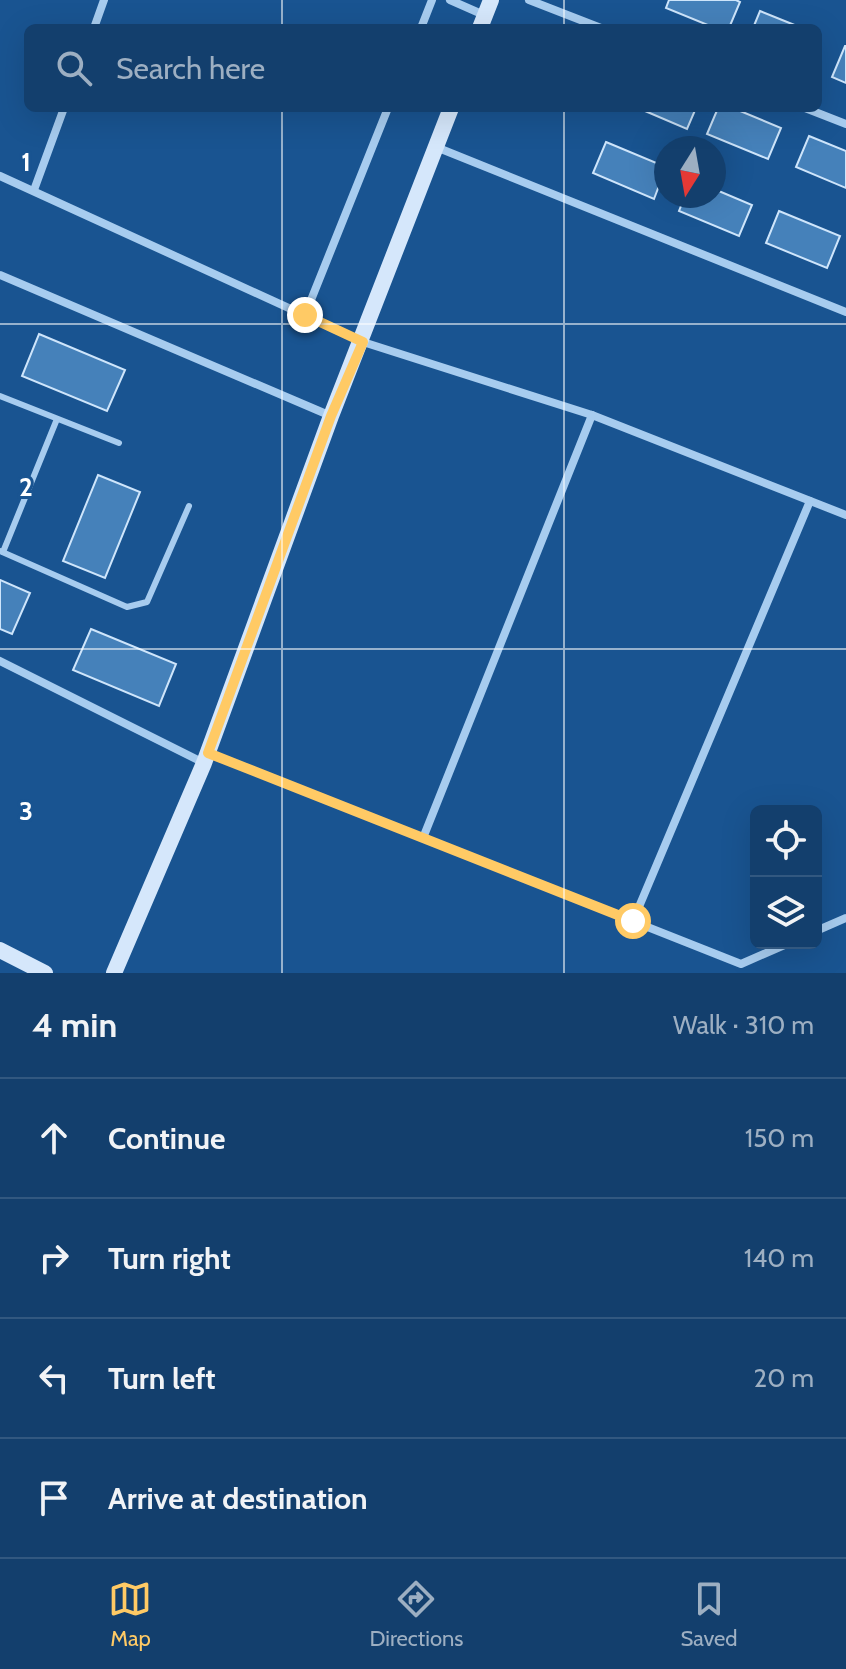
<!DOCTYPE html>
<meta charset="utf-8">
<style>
body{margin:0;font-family:Cabin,sans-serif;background:#1c4672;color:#f1f3f6}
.controls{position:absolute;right:24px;bottom:24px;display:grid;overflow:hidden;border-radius:12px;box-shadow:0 8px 32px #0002}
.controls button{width:72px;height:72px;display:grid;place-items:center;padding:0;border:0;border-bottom:2px solid #325880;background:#133f6d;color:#f1f3f6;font:40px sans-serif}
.compass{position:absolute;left:654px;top:136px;width:72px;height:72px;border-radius:50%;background:#133f6d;box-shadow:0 8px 32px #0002;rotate:191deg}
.stop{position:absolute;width:24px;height:24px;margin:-18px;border:6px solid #ffca65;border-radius:50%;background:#fff}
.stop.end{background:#ffca65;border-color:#fff;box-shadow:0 2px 8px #0008}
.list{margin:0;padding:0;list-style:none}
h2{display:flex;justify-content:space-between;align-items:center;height:104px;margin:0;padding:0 32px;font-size:34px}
h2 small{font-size:26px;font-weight:400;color:#9dafc2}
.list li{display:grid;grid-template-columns:52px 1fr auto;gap:24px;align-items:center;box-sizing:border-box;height:120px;padding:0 32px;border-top:2px solid #325880}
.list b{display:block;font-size:30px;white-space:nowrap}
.list em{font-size:26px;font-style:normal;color:#9dafc2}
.icon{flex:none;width:44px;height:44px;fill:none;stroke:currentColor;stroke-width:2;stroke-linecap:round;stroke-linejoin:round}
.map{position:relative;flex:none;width:846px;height:973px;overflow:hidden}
.search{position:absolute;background:#133f6d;box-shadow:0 8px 32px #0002;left:24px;right:24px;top:24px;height:88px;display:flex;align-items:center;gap:20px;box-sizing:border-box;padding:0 28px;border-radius:12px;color:#9dafc2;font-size:30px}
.sheet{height:584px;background:#133f6d}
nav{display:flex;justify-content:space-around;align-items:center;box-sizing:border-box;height:112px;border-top:2px solid #325880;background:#133f6d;font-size:22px;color:#9dafc2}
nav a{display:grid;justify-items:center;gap:4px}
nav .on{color:#ffca65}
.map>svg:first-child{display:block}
.building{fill:#4581ba;stroke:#cee5fb;stroke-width:2}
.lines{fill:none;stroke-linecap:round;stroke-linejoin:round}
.lane{stroke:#a7ccef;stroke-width:6}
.street{stroke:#a7ccef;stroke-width:8}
.secondary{stroke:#d5e7fb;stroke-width:16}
.route{stroke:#ffca65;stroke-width:10}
.grid{fill:none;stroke:#fff;stroke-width:2;stroke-opacity:0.55}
.grid-label{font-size:26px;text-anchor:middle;font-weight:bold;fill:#fff;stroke:#195491;stroke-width:6;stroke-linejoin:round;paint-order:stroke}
</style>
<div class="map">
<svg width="846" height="973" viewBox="0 0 846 973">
<rect width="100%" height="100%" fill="#195491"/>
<g class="building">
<polygon points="669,0 736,0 740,2 729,28 715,28 666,8"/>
<polygon points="760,11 802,28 753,28"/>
<polygon points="845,46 846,46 846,83 832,77"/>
<polygon points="638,108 696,108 687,129"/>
<polygon points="718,108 733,108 781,128 768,159 707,134"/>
<polygon points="809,136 846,151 846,188 796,167"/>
<polygon points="606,142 666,167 654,199 593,173"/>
<polygon points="714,189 752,205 739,236 679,211 685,196 714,196"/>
<polygon points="779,211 840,236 827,268 766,243"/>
<polygon points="39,334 125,370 107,411 22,376"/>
<polygon points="98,475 140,492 105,578 63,561"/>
<polygon points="0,580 30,593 12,634 0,629"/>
<polygon points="91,629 176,664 159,706 73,670"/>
</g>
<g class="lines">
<g class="lane">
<polyline points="0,396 119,443"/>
<polyline points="0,551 127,607 147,602 189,506"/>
<polyline points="3,552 57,419"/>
</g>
<g class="street">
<polyline points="450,0 484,15"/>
<polyline points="529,0 601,28"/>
<polyline points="94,28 104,0"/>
<polyline points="421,28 432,0"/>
<polyline points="805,108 846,124"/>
<polyline points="436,147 846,312"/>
<polyline points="0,176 363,342 592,415 846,515"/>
<polyline points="34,190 64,108"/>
<polyline points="0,275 331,416"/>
<polyline points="305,315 388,108"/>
<polyline points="0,661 204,763"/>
<polyline points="208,753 741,964 789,943"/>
<polyline points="423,838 592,415"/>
<polyline points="633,921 810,501"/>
<polyline points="816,931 846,918"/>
</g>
<g class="secondary">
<polyline points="480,28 491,0"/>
<polyline points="0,950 45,973"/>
<polyline points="114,973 204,763 331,416 451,108"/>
</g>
</g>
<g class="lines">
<polyline class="route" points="305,315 363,342 331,416 208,753 633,921"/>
</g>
<path class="grid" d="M282,0V28M564,0V28M282,108V973M564,108V973M0,324H846M0,649H846"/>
<g class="grid-label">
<text x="26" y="171">1</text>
<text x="26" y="496">2</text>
<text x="26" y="820">3</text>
</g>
</svg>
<div class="controls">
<button><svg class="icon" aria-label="locate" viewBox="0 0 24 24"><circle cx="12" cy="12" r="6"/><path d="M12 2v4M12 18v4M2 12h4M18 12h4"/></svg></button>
<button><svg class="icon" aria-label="layers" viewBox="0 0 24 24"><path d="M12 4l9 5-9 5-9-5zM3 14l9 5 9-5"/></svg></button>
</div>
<svg class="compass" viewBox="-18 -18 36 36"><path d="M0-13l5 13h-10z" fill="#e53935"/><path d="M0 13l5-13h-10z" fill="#9dafc2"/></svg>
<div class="stop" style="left:633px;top:921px"></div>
<div class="stop end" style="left:305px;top:315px"></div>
<div class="search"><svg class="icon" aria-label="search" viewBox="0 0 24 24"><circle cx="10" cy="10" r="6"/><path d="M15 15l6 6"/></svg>Search here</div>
</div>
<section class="sheet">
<h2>4 min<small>Walk · 310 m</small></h2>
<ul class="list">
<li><svg class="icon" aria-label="ahead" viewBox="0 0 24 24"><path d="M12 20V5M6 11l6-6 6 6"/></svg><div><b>Continue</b></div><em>150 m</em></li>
<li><svg class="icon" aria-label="right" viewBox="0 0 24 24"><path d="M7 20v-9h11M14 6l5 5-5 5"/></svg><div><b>Turn right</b></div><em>140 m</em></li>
<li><svg class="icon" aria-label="left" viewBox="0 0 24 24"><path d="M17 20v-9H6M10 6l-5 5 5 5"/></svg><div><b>Turn left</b></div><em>20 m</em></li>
<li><svg class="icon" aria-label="arrive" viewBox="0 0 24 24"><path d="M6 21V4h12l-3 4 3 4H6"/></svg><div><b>Arrive at destination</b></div></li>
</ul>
</section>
<nav>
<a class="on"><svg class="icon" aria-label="map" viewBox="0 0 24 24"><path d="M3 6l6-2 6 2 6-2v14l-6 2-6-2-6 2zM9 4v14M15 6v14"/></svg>Map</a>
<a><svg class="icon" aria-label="directions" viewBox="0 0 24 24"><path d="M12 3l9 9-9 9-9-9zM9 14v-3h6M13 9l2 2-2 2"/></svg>Directions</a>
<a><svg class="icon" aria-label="saved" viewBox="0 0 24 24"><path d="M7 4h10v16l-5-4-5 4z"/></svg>Saved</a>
</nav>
